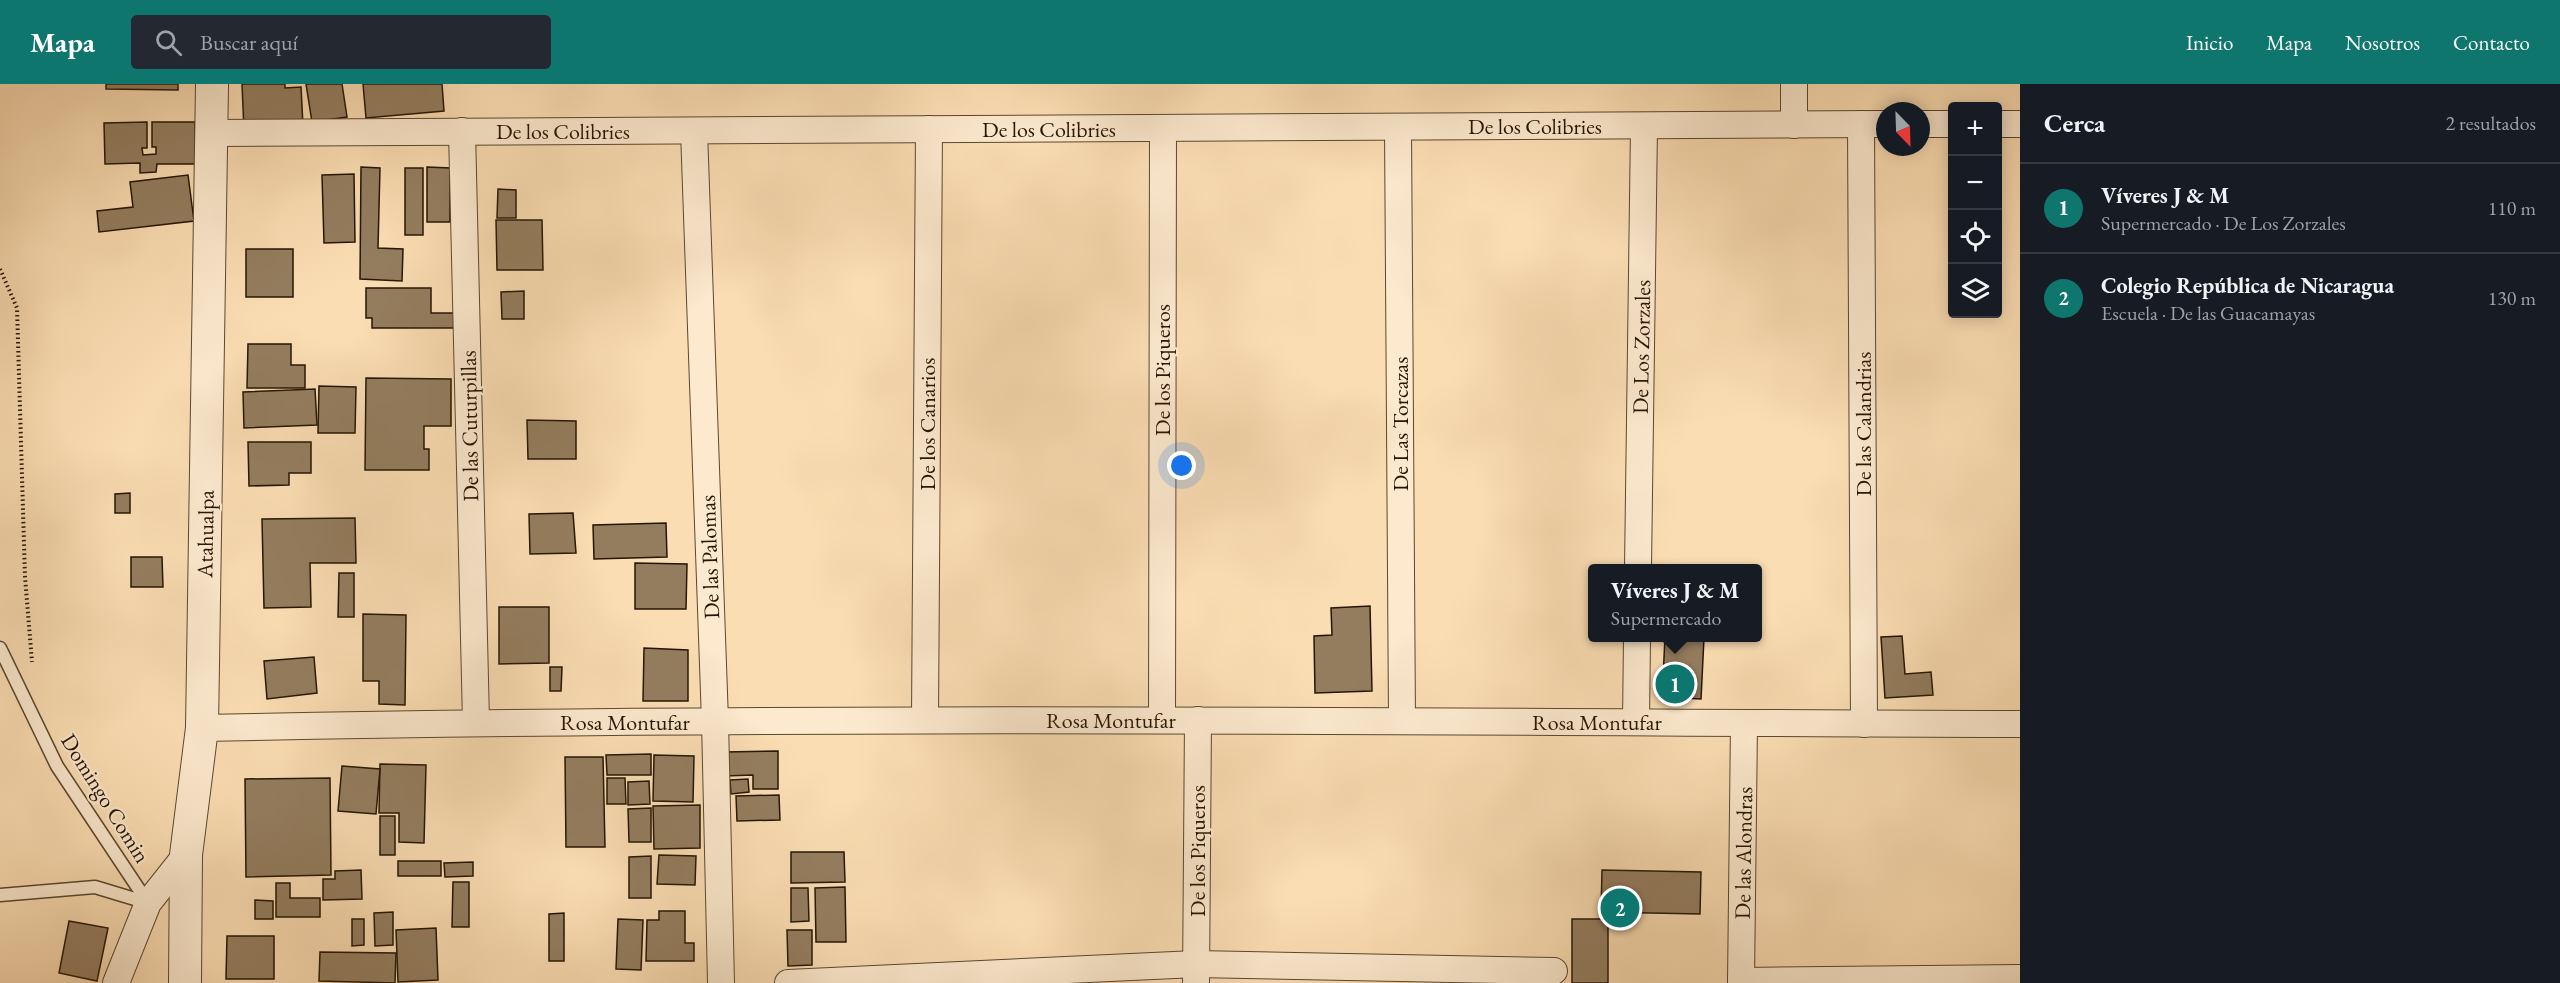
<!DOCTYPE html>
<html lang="es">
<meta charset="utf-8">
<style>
body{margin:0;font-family:"EB Garamond",serif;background:#242831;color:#f1f3f6}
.controls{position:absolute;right:18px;top:18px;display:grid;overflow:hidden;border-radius:6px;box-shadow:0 3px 15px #0003}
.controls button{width:54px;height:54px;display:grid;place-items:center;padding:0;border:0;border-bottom:2px solid #363941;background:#171b24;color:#f1f3f6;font:30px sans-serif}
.compass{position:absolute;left:1876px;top:18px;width:54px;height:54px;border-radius:50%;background:#171b24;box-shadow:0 3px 15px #0003;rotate:157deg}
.you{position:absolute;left:1182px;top:382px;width:21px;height:21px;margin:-15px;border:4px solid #fff;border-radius:50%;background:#1a73e8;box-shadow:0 0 0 9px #1a73e833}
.badge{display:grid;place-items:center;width:39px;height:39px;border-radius:50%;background:#0f766e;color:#fff;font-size:20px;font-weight:700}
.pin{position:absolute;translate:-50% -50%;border:3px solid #fff;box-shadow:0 2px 6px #0006}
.popup{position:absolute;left:1588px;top:480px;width:174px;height:78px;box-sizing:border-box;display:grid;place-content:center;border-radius:6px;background:#171b24;filter:drop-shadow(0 2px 4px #0005);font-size:20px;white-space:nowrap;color:#9ea1a6}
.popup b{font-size:22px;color:#f1f3f6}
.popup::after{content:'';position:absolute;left:50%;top:100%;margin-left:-12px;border:12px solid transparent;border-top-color:#171b24}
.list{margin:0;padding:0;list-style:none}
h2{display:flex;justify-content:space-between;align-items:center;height:78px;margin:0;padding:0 24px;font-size:26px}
h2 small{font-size:20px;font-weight:400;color:#9ea1a6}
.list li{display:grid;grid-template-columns:39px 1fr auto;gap:18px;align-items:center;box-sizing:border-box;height:90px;padding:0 24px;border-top:2px solid #363941}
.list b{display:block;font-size:22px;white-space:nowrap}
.list p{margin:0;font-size:20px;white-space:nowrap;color:#9ea1a6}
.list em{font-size:20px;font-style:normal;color:#9ea1a6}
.icon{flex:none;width:33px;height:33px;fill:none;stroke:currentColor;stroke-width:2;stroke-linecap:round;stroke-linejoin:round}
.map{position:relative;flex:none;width:2020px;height:899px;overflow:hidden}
header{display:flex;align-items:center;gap:36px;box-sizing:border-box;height:84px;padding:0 30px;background:#0f766e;color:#fff}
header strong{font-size:28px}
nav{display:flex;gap:33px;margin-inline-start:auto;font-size:21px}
.search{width:420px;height:54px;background:#242831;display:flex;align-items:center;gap:15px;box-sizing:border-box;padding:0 21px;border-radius:6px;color:#9ea1a6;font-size:22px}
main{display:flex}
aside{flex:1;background:#171b24}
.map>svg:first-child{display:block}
.building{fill:#947d5f;stroke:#251604;stroke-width:1.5}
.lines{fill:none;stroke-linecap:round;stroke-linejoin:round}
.service-casing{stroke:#5a4830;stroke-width:15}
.minor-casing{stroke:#5a4830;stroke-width:28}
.tertiary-casing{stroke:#5a4830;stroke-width:34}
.path{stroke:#251604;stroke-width:4;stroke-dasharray:1.5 3;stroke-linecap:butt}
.service{stroke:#fce9ce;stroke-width:12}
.minor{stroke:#fce9ce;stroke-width:26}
.tertiary{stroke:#fce9ce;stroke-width:32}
.labels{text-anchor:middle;stroke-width:4.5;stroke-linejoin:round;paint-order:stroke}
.street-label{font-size:22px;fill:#251604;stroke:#fce9ce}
</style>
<header>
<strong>Mapa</strong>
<div class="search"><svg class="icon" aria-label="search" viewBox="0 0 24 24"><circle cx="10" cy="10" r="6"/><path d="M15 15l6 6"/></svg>Buscar aquí</div>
<nav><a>Inicio</a><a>Mapa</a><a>Nosotros</a><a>Contacto</a></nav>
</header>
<main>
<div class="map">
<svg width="2020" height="899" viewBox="0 0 2020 899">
<rect width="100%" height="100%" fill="#fbddb3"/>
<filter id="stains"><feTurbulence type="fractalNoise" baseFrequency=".00333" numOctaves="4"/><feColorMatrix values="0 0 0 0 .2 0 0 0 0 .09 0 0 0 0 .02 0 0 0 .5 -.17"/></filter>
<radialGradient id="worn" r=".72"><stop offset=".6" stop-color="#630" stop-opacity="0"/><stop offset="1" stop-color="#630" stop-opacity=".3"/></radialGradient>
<g class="building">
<polygon points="106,0 178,0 178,6 106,5"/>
<polygon points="242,0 285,0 285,4 301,3 303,42 244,46"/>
<polygon points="306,0 342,0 347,33 312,38"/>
<polygon points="363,0 442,0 444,27 366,34"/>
<polygon points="147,38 147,64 142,64 143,71 156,70 156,63 152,63 152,38 195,38 196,80 157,80 156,88 140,89 140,79 105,80 104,39"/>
<polygon points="361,83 380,84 378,164 403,165 402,197 360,195"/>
<polygon points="427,83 450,84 450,138 427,138"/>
<rect x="405" y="84" width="18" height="67"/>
<polygon points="354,90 355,158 324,159 322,91"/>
<polygon points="188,91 194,137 99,148 97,127 133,123 130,98"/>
<polygon points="498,105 516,106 516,134 497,134"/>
<polygon points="496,136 542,136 543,186 497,186"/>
<rect x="246" y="165" width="47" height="48"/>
<polygon points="366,204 431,204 431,229 454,229 454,244 372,244 372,234 366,234"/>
<polygon points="524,207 524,235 502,235 501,208"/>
<polygon points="248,260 291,260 291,281 305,281 305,304 247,304"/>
<polygon points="366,294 451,295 451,342 424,342 424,365 429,365 429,386 365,386"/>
<polygon points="319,302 356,303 355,349 318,349"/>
<polygon points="315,305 317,341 244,344 243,308"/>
<polygon points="527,336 576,337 576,375 528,375"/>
<polygon points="248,358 311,358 311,389 289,389 289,401 249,402"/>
<polygon points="130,409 130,429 115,429 115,410"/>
<polygon points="573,429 576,469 530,470 529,430"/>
<polygon points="355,434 356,479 310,479 311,523 264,524 262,435"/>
<polygon points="666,439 667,473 594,475 593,441"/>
<polygon points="131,473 162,473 163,503 131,503"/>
<polygon points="635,479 687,480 686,525 635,525"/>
<polygon points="339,489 354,489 354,533 338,533"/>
<polygon points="1370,522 1372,607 1315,609 1314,552 1332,551 1331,524"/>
<polygon points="499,523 549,523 549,579 499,580"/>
<polygon points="363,530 406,531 405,621 379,620 379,597 363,597"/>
<polygon points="1902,552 1905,590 1931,588 1933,611 1885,614 1881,553"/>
<polygon points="1665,554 1704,554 1701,615 1662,613"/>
<polygon points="644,564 688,566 688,617 643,617"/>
<polygon points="314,573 317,609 267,615 264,577"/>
<polygon points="550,583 562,583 561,607 550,607"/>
<polygon points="778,667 778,705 753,705 753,691 725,692 724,668"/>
<polygon points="651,670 651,691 607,691 606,671"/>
<polygon points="654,671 694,672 693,718 653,717"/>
<polygon points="565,673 603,673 605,763 566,763"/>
<polygon points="380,680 426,681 424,759 399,758 399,729 379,729"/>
<polygon points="342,682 380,685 376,730 338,727"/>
<polygon points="330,694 331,791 246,793 245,695"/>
<polygon points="607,694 625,694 626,720 607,720"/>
<polygon points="748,695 749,708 731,710 730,696"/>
<polygon points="649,697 650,720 628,721 628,698"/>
<polygon points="779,711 780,736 737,737 736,712"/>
<polygon points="700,721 700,764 654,765 653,722"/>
<polygon points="651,724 651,758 629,758 628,725"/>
<rect x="380" y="732" width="15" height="39"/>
<polygon points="791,768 844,768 845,798 791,799"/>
<polygon points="659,771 696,772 695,801 657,800"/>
<polygon points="651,772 651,814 629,814 629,773"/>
<rect x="398" y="777" width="43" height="15"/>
<polygon points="473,778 473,792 445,793 444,779"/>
<polygon points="361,786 362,815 323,816 323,795 335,795 335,787"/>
<polygon points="1602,786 1701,788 1700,830 1601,828"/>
<polygon points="453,798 469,798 469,843 452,843"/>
<polygon points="276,799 290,799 290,814 320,814 320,833 276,833"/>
<polygon points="845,803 846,858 816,858 815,804"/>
<polygon points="791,804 808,804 809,837 791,838"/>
<polygon points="255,816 273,817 273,835 255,835"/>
<polygon points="659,827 685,827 685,859 694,859 694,877 646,877 647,836 659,836"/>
<polygon points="393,828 393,861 375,862 374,829"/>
<polygon points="564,829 564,877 549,877 549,830"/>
<polygon points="352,835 364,835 364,861 352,862"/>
<polygon points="618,835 643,836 641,886 616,885"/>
<rect x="1572" y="835" width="36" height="64"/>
<polygon points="69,837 108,844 97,897 59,889"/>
<polygon points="436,844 438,896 398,898 396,846"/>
<polygon points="787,846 812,846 812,881 788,882"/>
<polygon points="227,852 274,852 274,895 226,895"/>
<polygon points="320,868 396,869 395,899 319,897"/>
</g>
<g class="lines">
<g class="service-casing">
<g id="service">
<polyline points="0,564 57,682 148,819"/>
<polyline points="0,811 95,803 148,819"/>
</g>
</g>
<g class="minor-casing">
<g id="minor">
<polyline points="1794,0 1794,41"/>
<polyline points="1861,40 1864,640"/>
<polyline points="1921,40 1952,40"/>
<polyline points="1998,40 2020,40"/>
<polyline points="1398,43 1402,637"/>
<polyline points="462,47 476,638"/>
<polyline points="694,47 715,637 721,899"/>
<polyline points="213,49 1885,40"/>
<polyline points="1638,484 1644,42"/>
<polyline points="925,635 929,45"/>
<polyline points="1162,636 1163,44"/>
<polyline points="1636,638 1637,554"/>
<path d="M202,644C808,631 1414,638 2020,640"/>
<polyline points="1741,897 2020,894"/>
<polyline points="116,899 148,819 186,771"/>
<polyline points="788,899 1196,880 1554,887"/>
<polyline points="1196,899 1198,636"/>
<polyline points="1741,899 1744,639"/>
</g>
</g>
<g class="tertiary-casing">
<polyline id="tertiary" points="185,899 186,771 202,644 212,0"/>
</g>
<polyline class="path" points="0,185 17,224 25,493 32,578"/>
<use href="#service" class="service"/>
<use href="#minor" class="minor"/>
<use href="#tertiary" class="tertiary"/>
</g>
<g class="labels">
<g class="street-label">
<text x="1535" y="50">De los Colibries</text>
<text x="1049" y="53">De los Colibries</text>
<text x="563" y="55">De los Colibries</text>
<text transform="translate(1641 263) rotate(-89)" y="8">De Los Zorzales</text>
<text transform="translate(1162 286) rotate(-90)" y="8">De los Piqueros</text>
<text transform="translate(927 340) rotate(-90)" y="8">De los Canarios</text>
<text transform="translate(1400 340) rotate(-90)" y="8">De Las Torcazas</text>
<text transform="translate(1863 340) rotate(-90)" y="8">De las Calandrias</text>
<text transform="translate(469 342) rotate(-91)" y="8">De las Cuturpillas</text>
<text transform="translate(205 450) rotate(-89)" y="8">Atahualpa</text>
<text transform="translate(709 473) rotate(-92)" y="8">De las Palomas</text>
<text x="1111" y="644">Rosa Montufar</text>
<text x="625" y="646">Rosa Montufar</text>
<text x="1597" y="646">Rosa Montufar</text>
<text transform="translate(106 714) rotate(58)" y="8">Domingo Comin</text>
<text transform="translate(1197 767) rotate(-90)" y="8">De los Piqueros</text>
<text transform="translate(1743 769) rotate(-89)" y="8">De las Alondras</text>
</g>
</g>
<rect width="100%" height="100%" filter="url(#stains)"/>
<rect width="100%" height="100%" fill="url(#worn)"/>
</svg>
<div class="controls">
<button>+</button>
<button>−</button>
<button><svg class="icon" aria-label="locate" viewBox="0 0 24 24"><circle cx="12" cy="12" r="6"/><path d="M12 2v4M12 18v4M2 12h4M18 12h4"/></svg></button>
<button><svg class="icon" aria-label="layers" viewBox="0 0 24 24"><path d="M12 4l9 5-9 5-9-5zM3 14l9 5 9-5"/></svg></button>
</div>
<svg class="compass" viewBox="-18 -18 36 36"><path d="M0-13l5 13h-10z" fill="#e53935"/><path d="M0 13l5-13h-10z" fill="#9ea1a6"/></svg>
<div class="you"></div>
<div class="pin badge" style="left:1675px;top:600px">1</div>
<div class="popup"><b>Víveres J &amp; M</b>Supermercado</div>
<div class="pin badge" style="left:1620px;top:824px">2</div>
</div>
<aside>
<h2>Cerca<small>2 resultados</small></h2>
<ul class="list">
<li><span class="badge">1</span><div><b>Víveres J &amp; M</b><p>Supermercado · De Los Zorzales</p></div><em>110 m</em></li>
<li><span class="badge">2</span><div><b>Colegio República de Nicaragua</b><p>Escuela · De las Guacamayas</p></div><em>130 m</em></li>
</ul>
</aside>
</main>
